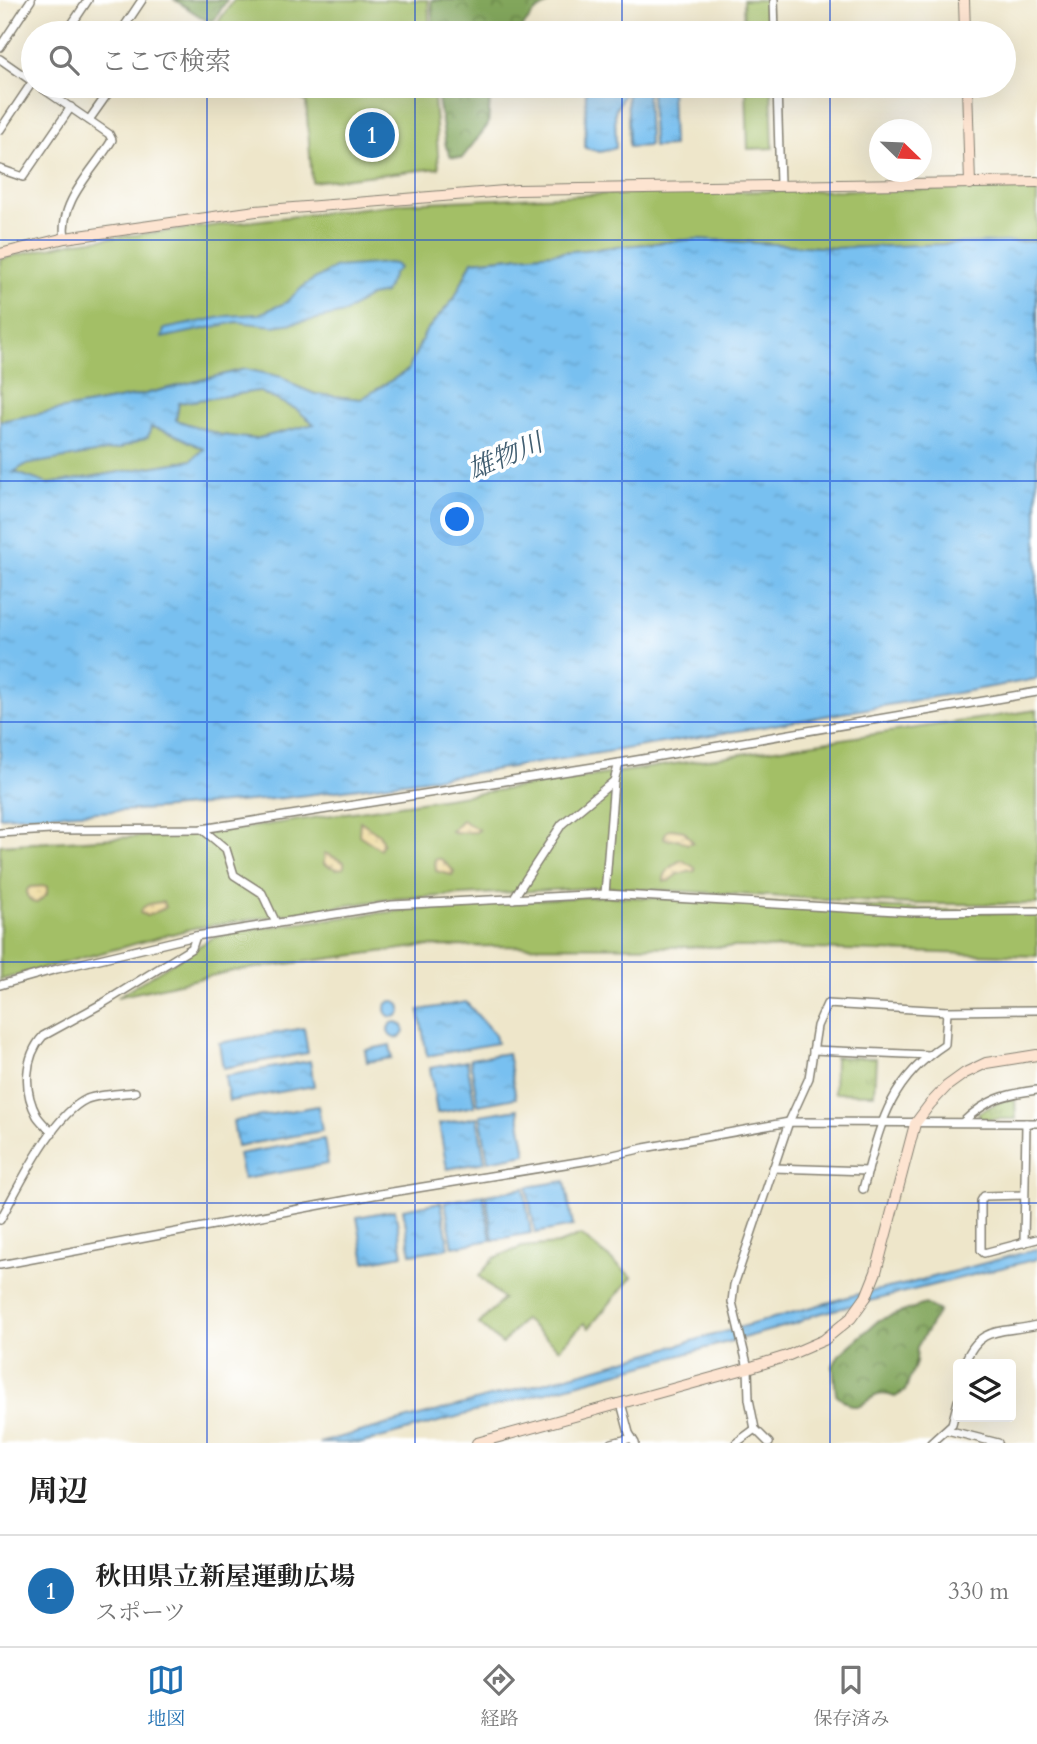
<!DOCTYPE html>
<html lang="ja">
<meta charset="utf-8">
<style>
body{margin:0;font-family:Cardo,"Noto Serif JP",serif;background:#f2f2f2;color:#222}
.controls{position:absolute;right:21px;bottom:21px;display:grid;overflow:hidden;border-radius:7px;box-shadow:0 7px 28px #0002}
.controls button{width:63px;height:63px;display:grid;place-items:center;padding:0;border:0;border-bottom:2px solid #e0e0e0;background:#fff;color:#222;font:35px sans-serif}
.compass{position:absolute;left:869px;top:119px;width:63px;height:63px;border-radius:50%;background:#fff;box-shadow:0 7px 28px #0002;rotate:113deg}
.you{position:absolute;left:458px;top:520px;width:24px;height:24px;margin:-18px;border:5px solid #fff;border-radius:50%;background:#1a73e8;box-shadow:0 0 0 10px #1a73e833}
.badge{display:grid;place-items:center;width:46px;height:46px;border-radius:50%;background:#1f6fb2;color:#fff;font-size:23px;font-weight:700}
.pin{position:absolute;translate:-50% -50%;border:4px solid #fff;box-shadow:0 2px 7px #0006}
.list{margin:0;padding:0;list-style:none}
h2{display:flex;justify-content:space-between;align-items:center;height:91px;margin:0;padding:0 28px;font-size:30px}
h2 small{font-size:23px;font-weight:400;color:#767676}
.list li{display:grid;grid-template-columns:46px 1fr auto;gap:21px;align-items:center;box-sizing:border-box;height:112px;padding:0 28px;border-top:2px solid #e0e0e0}
.list b{display:block;font-size:26px;white-space:nowrap}
.list p{margin:0;font-size:23px;white-space:nowrap;color:#767676}
.list em{font-size:23px;font-style:normal;color:#767676}
.icon{flex:none;width:38px;height:38px;fill:none;stroke:currentColor;stroke-width:2;stroke-linecap:round;stroke-linejoin:round}
.map{position:relative;flex:none;width:1037px;height:1443px;overflow:hidden}
.search{position:absolute;background:#fff;box-shadow:0 7px 28px #0002;left:21px;right:21px;top:21px;height:77px;display:flex;align-items:center;gap:18px;box-sizing:border-box;padding:0 24px;border-radius:38px;color:#767676;font-size:26px}
.sheet{height:203px;background:#fff}
nav{display:flex;justify-content:space-around;align-items:center;box-sizing:border-box;height:98px;border-top:2px solid #e0e0e0;background:#fff;font-size:19px;color:#767676}
nav a{display:grid;justify-items:center;gap:4px}
nav .on{color:#1f6fb2}
.map>svg:first-child{display:block}
.grass{fill:#a3bf66;stroke:#606e41;stroke-width:2}
.forest{fill:url(#forest-crowns);stroke:#4f613c;stroke-width:2}
.sand{fill:url(#sand-dots);stroke:#857b5d;stroke-width:2}
.park{fill:url(#park-tufts);stroke:#606e41;stroke-width:2}
.water{fill:url(#water-ripples);stroke:#4a6e86;stroke-width:2;fill-rule:evenodd}
.lines{fill:none;stroke-linecap:round;stroke-linejoin:round}
.street-casing{stroke:#858173;stroke-width:10}
.secondary-casing{stroke:#858173;stroke-width:12}
.street{stroke:#fff;stroke-width:7}
.secondary{stroke:#fde4d1;stroke-width:10}
.grid{fill:none;stroke:#1d4ed8;stroke-width:2;stroke-opacity:0.55}
.labels{text-anchor:middle;stroke-width:7;stroke-linejoin:round;paint-order:stroke}
.water-label{font-size:26px;font-style:italic;fill:#415e71;stroke:#fff}
</style>
<div class="map">
<svg width="1037" height="1443" viewBox="0 0 1037 1443">
<defs>
<pattern id="forest-crowns" width="20" height="18" patternUnits="userSpaceOnUse" patternTransform="scale(1.75)"><rect width="20" height="18" fill="#82a65b"/><path d="M2 6a3 3 0 1 1 6 0M12 15a3 3 0 1 1 6 0" fill="none" stroke="#6a864a"/></pattern>
<pattern id="sand-dots" width="8" height="8" patternUnits="userSpaceOnUse" patternTransform="scale(1.75)"><rect width="8" height="8" fill="#eeda9e"/><path d="M2 2h.1M6 6h.1" fill="none" stroke="#ccba88" stroke-width="1.8" stroke-linecap="round"/></pattern>
<pattern id="park-tufts" width="24" height="20" patternUnits="userSpaceOnUse" patternTransform="scale(1.75)"><rect width="24" height="20" fill="#a3bf66"/><path d="M3 7l-1-3M5 7V3M7 7l1-3M15 17l-1-3M17 17v-4M19 17l1-3" fill="none" stroke="#849a53"/></pattern>
<pattern id="water-ripples" width="26" height="14" patternUnits="userSpaceOnUse" patternTransform="scale(1.75)"><rect width="26" height="14" fill="#78c0f0"/><path d="M2 4q2-2 4 0t4 0M15 11q2-2 4 0t4 0" fill="none" stroke="#67a4cd"/></pattern>
</defs>
<rect width="100%" height="100%" fill="#fff"/>
<filter id="ink" filterUnits="userSpaceOnUse"><feTurbulence type="fractalNoise" baseFrequency=".0143" numOctaves="2"/><feDisplacementMap in="SourceGraphic" scale="14" xChannelSelector="R" yChannelSelector="G"/><feConvolveMatrix kernelMatrix="1 2 1 2 8 2 1 2 1" color-interpolation-filters="sRGB"/></filter>
<filter id="wash" filterUnits="userSpaceOnUse"><feTurbulence type="fractalNoise" baseFrequency=".00686" numOctaves="4" result="noise"/><feDisplacementMap in="SourceGraphic" scale="28" xChannelSelector="R" yChannelSelector="G"/><feGaussianBlur stdDeviation="1.57" result="paint"/><feColorMatrix in="noise" values="0 0 0 0 0 0 0 0 0 0 0 0 0 0 0 0 0 1.4 0 .05"/><feComposite in="paint" operator="in"/></filter>
<g filter="url(#wash)">
<rect width="100%" height="100%" fill="#eee6ca"/>
<g class="grass">
<polygon points="234,0 428,0 430,33 210,33"/>
<polygon points="743,0 768,0 769,33 744,33"/>
<polygon points="283,86 433,86 439,168 312,182 306,102"/>
<polygon points="746,86 771,86 773,148 748,149"/>
<polygon points="1037,188 1037,243 834,248 697,239 472,261 454,299 426,331 408,370 361,399 315,394 296,386 282,377 245,369 145,394 0,421 0,259 75,242 406,203 630,193"/>
<polygon points="258,391 296,409 315,424 255,439 221,435 176,420 179,403"/>
<polygon points="151,427 172,433 204,449 192,460 48,484 13,472 24,465"/>
<polygon points="1037,710 1037,904 912,904 606,887 390,899 194,928 0,980 0,845 218,832"/>
<polygon points="605,896 1037,914 1037,956 749,947 425,946 233,971 117,997 212,938 238,931 370,914 482,903"/>
<polygon points="581,1235 632,1277 589,1328 584,1323 559,1349 524,1319 502,1344 479,1324 503,1299 479,1276 494,1258 522,1247 558,1244"/>
</g>
<g class="forest">
<polygon points="175,0 227,0 214,20 207,21"/>
<polygon points="431,0 554,0 534,13 518,33 433,33"/>
<polygon points="436,86 491,86 488,125 462,158 451,157 446,147"/>
<path d="M925,1304L939,1311L917,1347L916,1363L905,1391L895,1397C880,1390 872,1397 860,1406H851L836,1394L833,1366L839,1355L879,1320Z"/>
</g>
<g class="sand">
<path d="M462,820L479,830L476,832C468,832 458,834 451,831Z"/>
<polygon points="360,821 379,834 383,843 380,849 359,835"/>
<polygon points="671,829 684,831 693,842 687,844 678,839 669,840 664,838 666,832"/>
<polygon points="324,853 344,862 344,868 337,869 324,864"/>
<polygon points="435,859 441,859 454,871 452,875 436,871"/>
<path d="M682,860L695,868V871L677,874L670,881H664C663,872 674,863 682,860Z"/>
<polygon points="47,886 47,894 37,903 32,902 27,896 27,890 30,887"/>
<path d="M163,902L165,907C160,912 153,912 147,916L140,913C143,903 154,903 163,902Z"/>
</g>
<g class="park">
<polygon points="835,1057 876,1058 874,1094 834,1093"/>
<polygon points="1015,1098 1016,1119 981,1119 978,1113 1003,1100"/>
</g>
<g class="water">
<polygon points="586,86 624,86 624,94 615,111 616,148 600,152 585,148"/>
<polygon points="627,86 647,86 649,146 629,147"/>
<polygon points="651,86 671,86 673,146 653,147"/>
<path d="M697,239L834,248L1037,241V679L762,727L487,771L284,798L156,809L0,817V421L145,394L245,369L282,377L296,386L315,394L361,399L408,370L426,331L454,299L472,261ZM258,391L296,409L314,424L255,439L221,435L176,420L179,403ZM151,427L172,433L204,449L192,460L48,484L14,472L25,465L118,449L148,437Z"/>
<polygon points="389,263 395,264 399,268 393,274 385,293 370,296 344,313 312,320 274,326 237,322 162,338 164,329 227,316 259,314 285,303 306,284 336,267"/>
<circle cx="393" cy="1009" r="8"/>
<polygon points="466,1002 495,1035 497,1043 427,1056 419,1010"/>
<circle cx="396" cy="1030" r="8"/>
<polygon points="304,1028 308,1053 223,1068 219,1043"/>
<polygon points="390,1045 392,1058 367,1062 365,1050"/>
<polygon points="508,1053 516,1098 478,1105 470,1059"/>
<polygon points="310,1061 314,1086 229,1101 225,1076"/>
<polygon points="467,1061 475,1106 437,1113 430,1068"/>
<polygon points="318,1106 322,1131 237,1146 233,1121"/>
<polygon points="518,1109 526,1154 488,1161 480,1115"/>
<polygon points="477,1117 485,1162 447,1169 439,1124"/>
<polygon points="324,1139 328,1164 243,1179 238,1154"/>
<polygon points="565,1181 573,1226 535,1233 527,1187"/>
<polygon points="524,1188 531,1233 493,1240 486,1195"/>
<polygon points="483,1195 491,1240 453,1247 445,1202"/>
<polygon points="441,1202 449,1248 411,1254 403,1209"/>
<polygon points="395,1210 403,1255 365,1262 357,1217"/>
<polygon points="1037,1249 1037,1259 814,1315 797,1323 362,1443 319,1443 590,1370 851,1296 911,1283"/>
</g>
</g>
<g filter="url(#ink)">
<g class="lines">
<g class="street-casing">
<g id="street">
<polyline points="774,0 775,33"/>
<polyline points="66,33 88,0"/>
<polyline points="120,33 142,0"/>
<polyline points="0,47 31,0"/>
<polyline points="0,59 33,82"/>
<path d="M39,86L109,134L112,140C95,169 58,202 65,238"/>
<polyline points="777,86 780,184"/>
<polyline points="89,120 113,86"/>
<polyline points="0,130 33,81"/>
<polyline points="0,169 23,177 71,107"/>
<polyline points="202,829 226,849 234,875 262,893 276,923"/>
<polyline points="0,833 51,830 202,829 619,763 1037,692"/>
<polyline points="605,894 614,781"/>
<polyline points="513,899 562,824 614,781 619,763"/>
<polyline points="0,985 57,969 196,936 392,905 605,894 914,912 1037,911"/>
<polyline points="813,1050 929,1055"/>
<path d="M963,1122C987,1099 1005,1094 1037,1090"/>
<path d="M52,1133C47,1127 41,1122 37,1116C23,1091 24,1057 43,1036L105,1002L192,948L196,936"/>
<polyline points="773,1168 868,1171"/>
<path d="M863,1189C880,1127 887,1082 945,1044L947,1011"/>
<polyline points="1024,1195 984,1196 981,1201 981,1250 984,1253 1037,1239"/>
<path d="M0,1220C19,1187 52,1115 87,1099C100,1094 120,1094 135,1092"/>
<polyline points="1024,1243 1026,1123"/>
<polyline points="0,1265 374,1195 596,1159 644,1148 789,1122 1037,1123"/>
<path d="M964,1364C980,1324 1000,1334 1037,1325"/>
<polyline points="621,1403 629,1433 635,1443"/>
<polyline points="947,1430 998,1443"/>
<polyline points="612,1443 632,1438"/>
<polyline points="736,1443 755,1429"/>
<polyline points="769,1443 755,1429 749,1399 748,1368 732,1302 734,1285 789,1122 809,1078 817,1026 827,1004 947,1011 1037,1010"/>
<polyline points="931,1443 952,1424 958,1401"/>
</g>
</g>
<g class="secondary-casing">
<g id="secondary">
<polyline points="964,0 965,33"/>
<polyline points="967,86 970,184"/>
<polyline points="0,254 65,238 256,211 517,190 1037,182"/>
<polyline points="477,1443 748,1368 787,1356 824,1340 851,1318 866,1297 876,1272 915,1124 930,1104 947,1086 965,1073 986,1063 1037,1055"/>
</g>
</g>
<use href="#street" class="street"/>
<use href="#secondary" class="secondary"/>
</g>
</g>
<path class="grid" d="M207,0V33M415,0V33M622,0V33M830,0V33M207,86V1443M415,86V1443M622,86V1443M830,86V1443M0,240H1037M0,481H1037M0,722H1037M0,962H1037M0,1203H1037"/>
<g class="labels">
<g class="water-label">
<text transform="translate(505 456) rotate(-23)" y="9">雄物川</text>
</g>
</g>
</svg>
<div class="controls">
<button><svg class="icon" aria-label="layers" viewBox="0 0 24 24"><path d="M12 4l9 5-9 5-9-5zM3 14l9 5 9-5"/></svg></button>
</div>
<svg class="compass" viewBox="-18 -18 36 36"><path d="M0-13l5 13h-10z" fill="#e53935"/><path d="M0 13l5-13h-10z" fill="#767676"/></svg>
<div class="you"></div>
<div class="pin badge" style="left:372px;top:135px">1</div>
<div class="search"><svg class="icon" aria-label="search" viewBox="0 0 24 24"><circle cx="10" cy="10" r="6"/><path d="M15 15l6 6"/></svg>ここで検索</div>
</div>
<section class="sheet">
<h2>周辺<small></small></h2>
<ul class="list">
<li><span class="badge">1</span><div><b>秋田県立新屋運動広場</b><p>スポーツ</p></div><em>330 m</em></li>
</ul>
</section>
<nav>
<a class="on"><svg class="icon" aria-label="map" viewBox="0 0 24 24"><path d="M3 6l6-2 6 2 6-2v14l-6 2-6-2-6 2zM9 4v14M15 6v14"/></svg>地図</a>
<a><svg class="icon" aria-label="directions" viewBox="0 0 24 24"><path d="M12 3l9 9-9 9-9-9zM9 14v-3h6M13 9l2 2-2 2"/></svg>経路</a>
<a><svg class="icon" aria-label="saved" viewBox="0 0 24 24"><path d="M7 4h10v16l-5-4-5 4z"/></svg>保存済み</a>
</nav>
